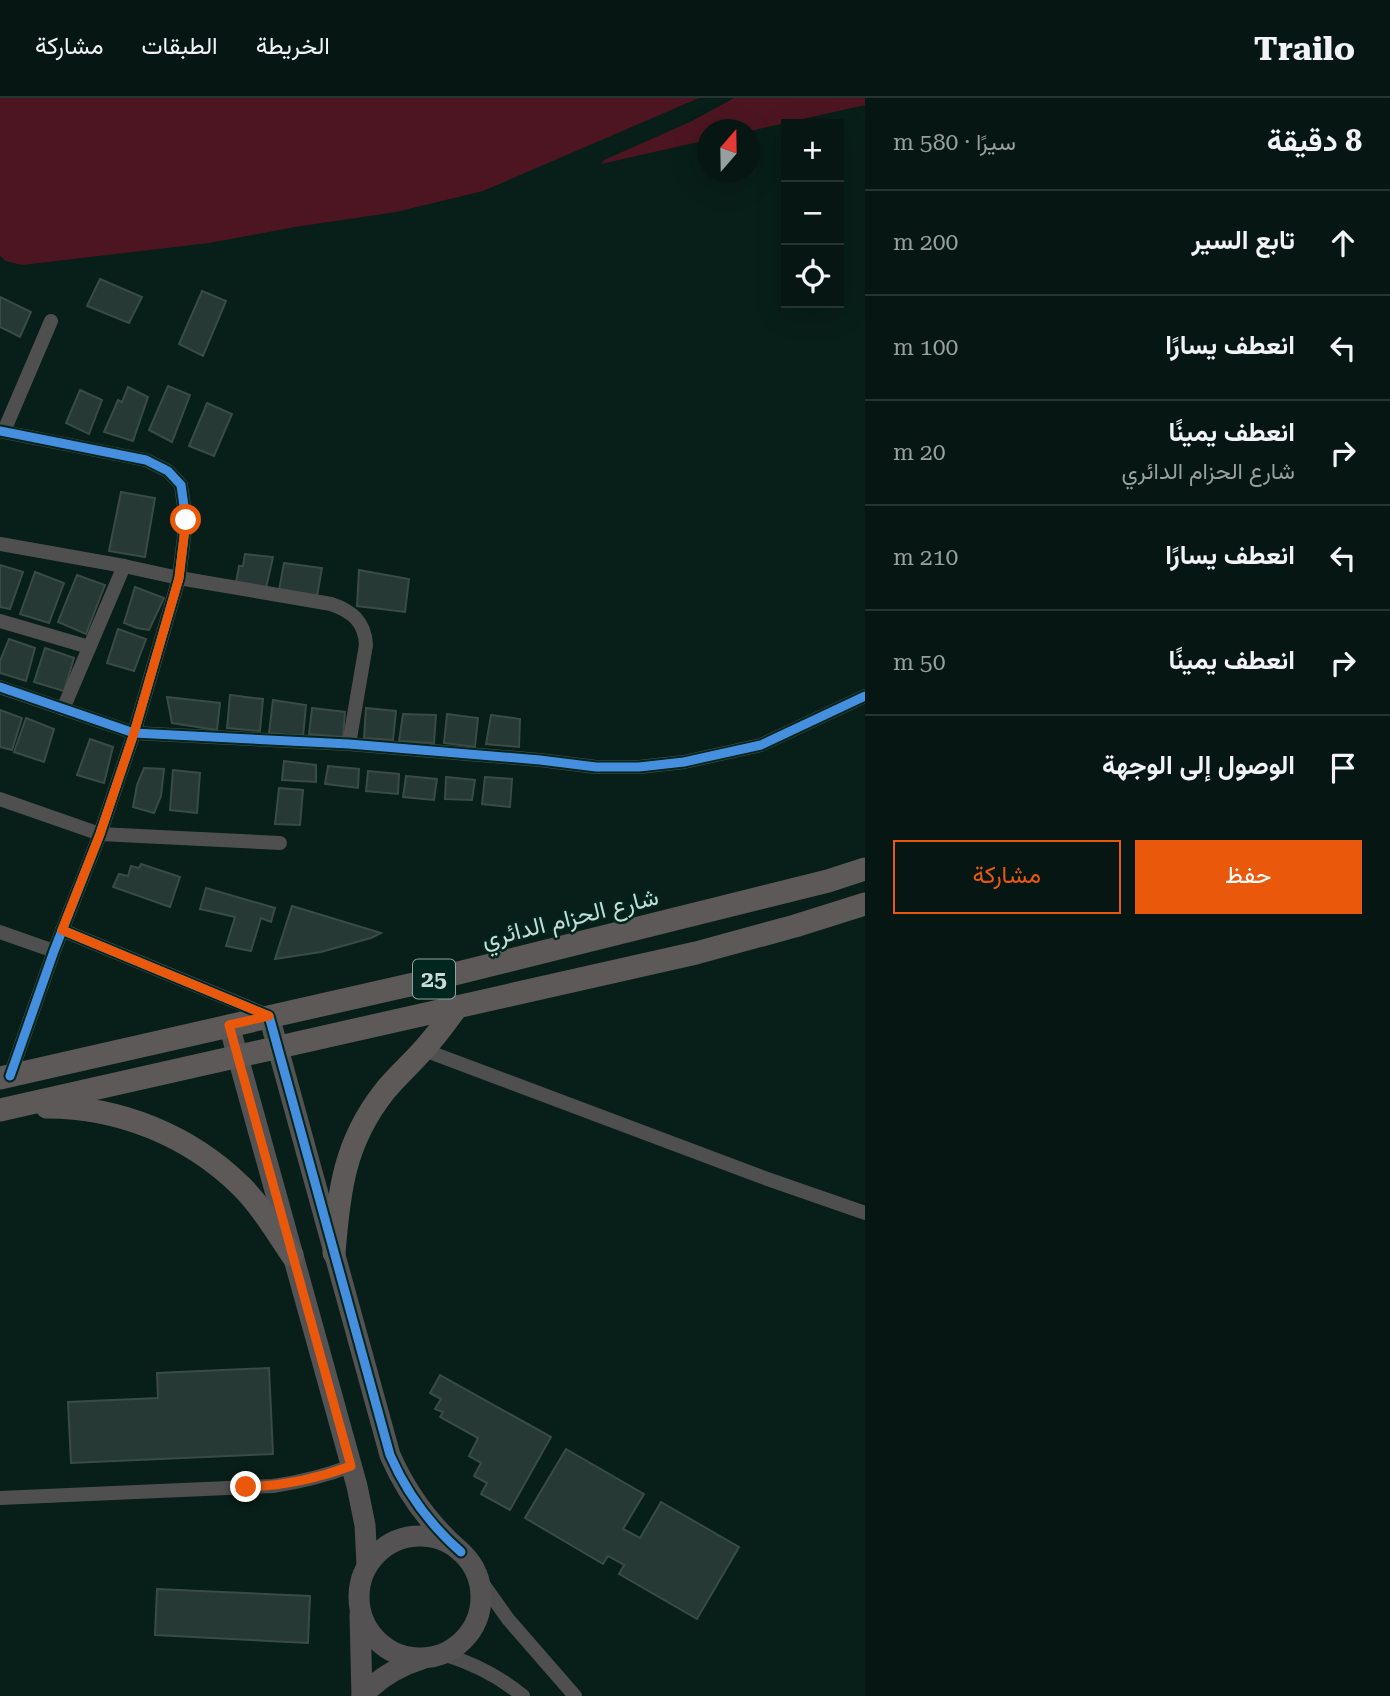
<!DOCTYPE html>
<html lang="ar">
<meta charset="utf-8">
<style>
body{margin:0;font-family:"Roboto Serif",Vazirmatn,serif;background:#0f1f1b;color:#f1f3f6;direction:rtl}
.controls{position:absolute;right:21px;top:21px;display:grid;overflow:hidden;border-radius:0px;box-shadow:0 7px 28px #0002}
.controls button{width:63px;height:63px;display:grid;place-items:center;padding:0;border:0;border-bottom:2px solid #273532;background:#061612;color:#f1f3f6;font:35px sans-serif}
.compass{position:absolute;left:697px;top:21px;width:63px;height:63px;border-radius:50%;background:#061612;box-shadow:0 7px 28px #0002;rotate:20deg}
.stop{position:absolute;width:21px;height:21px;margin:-16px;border:5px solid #ea580c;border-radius:50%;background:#fff}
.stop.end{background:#ea580c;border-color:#fff;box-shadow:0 2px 7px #0008}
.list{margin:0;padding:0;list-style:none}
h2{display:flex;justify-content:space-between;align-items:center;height:91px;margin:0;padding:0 28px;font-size:30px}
h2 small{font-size:23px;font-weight:400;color:#989f9f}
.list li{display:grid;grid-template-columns:46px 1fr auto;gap:21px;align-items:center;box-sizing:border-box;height:105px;padding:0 28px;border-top:2px solid #273532}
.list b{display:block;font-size:26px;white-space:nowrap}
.list p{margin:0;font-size:23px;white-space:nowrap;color:#989f9f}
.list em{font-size:23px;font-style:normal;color:#989f9f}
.actions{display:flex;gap:14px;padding:21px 28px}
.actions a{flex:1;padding:16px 0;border:2px solid #ea580c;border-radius:0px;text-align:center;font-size:24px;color:#ea580c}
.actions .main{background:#ea580c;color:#fff}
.icon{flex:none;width:38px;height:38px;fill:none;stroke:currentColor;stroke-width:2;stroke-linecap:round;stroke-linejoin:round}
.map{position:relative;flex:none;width:865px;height:1598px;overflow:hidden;direction:ltr}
header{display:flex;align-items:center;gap:42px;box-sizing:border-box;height:98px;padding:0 35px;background:#061612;border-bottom:2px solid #273532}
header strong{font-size:33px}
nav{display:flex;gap:38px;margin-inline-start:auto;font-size:24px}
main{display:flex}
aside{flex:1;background:#061612}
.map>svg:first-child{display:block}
.green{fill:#4c1521}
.building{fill:#273934;stroke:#3a4b46;stroke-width:2}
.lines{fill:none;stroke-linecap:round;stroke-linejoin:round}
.street{stroke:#504f4f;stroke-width:14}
.secondary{stroke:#545252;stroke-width:21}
.primary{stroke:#5d5959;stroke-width:23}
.cycleway-casing{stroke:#00261d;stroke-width:13}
.cycleway{stroke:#468fdf;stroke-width:9}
.route{stroke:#ea580c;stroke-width:9}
.labels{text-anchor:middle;stroke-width:5;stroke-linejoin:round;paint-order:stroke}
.shield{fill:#00261d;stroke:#8ca59e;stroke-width:2}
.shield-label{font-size:23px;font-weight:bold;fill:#c8dcd5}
.street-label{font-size:24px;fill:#c8dcd5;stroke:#00261d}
</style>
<header>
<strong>Trailo</strong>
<nav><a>الخريطة</a><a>الطبقات</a><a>مشاركة</a></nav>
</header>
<main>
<aside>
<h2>8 دقيقة<small>سيرًا · 580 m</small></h2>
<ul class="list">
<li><svg class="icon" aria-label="ahead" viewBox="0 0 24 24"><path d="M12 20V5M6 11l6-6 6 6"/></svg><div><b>تابع السير</b></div><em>200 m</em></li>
<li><svg class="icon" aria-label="left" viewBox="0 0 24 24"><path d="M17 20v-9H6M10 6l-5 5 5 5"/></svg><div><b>انعطف يسارًا</b></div><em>100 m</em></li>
<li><svg class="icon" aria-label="right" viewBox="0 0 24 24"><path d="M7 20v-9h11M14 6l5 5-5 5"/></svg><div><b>انعطف يمينًا</b><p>شارع الحزام الدائري</p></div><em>20 m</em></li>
<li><svg class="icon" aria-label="left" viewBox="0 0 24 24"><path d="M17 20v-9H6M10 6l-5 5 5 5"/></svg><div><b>انعطف يسارًا</b></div><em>210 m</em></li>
<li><svg class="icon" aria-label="right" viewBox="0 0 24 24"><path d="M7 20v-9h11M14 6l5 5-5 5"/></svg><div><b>انعطف يمينًا</b></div><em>50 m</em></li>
<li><svg class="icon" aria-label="arrive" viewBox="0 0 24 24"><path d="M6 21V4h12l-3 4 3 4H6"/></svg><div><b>الوصول إلى الوجهة</b></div></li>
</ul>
<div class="actions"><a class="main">حفظ</a><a>مشاركة</a></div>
</aside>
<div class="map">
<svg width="865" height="1598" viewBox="0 0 865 1598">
<rect width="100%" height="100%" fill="#081e18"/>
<g class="green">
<polygon points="0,0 699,0 483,93 396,114 295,129 209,145 22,167 5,163 0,157"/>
<polygon points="734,0 865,0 865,7 750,33 750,32 708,32 707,42 601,66 604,62 690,24"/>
</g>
<g class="building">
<polygon points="100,181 142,199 129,225 87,208"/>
<polygon points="202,193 226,203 203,258 179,246"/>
<polygon points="0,199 31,214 20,239 0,229"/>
<polygon points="168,288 190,297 172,344 149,332"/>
<polygon points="128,289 148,299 133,343 104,334 118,302 122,304"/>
<polygon points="80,292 102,302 89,336 66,325"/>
<polygon points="207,305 232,316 214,358 189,348"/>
<polygon points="121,394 155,400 145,459 109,453"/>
<polygon points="245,456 273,459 266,490 236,485 239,468 243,468"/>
<polygon points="284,465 322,470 317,498 279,492"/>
<polygon points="0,467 23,474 10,511 0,509"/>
<polygon points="359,472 409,481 405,514 357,508"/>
<polygon points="35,474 64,485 49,525 20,516"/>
<polygon points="77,477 105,487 86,536 58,524"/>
<polygon points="135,489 164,500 149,532 137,530 124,525"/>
<polygon points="118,531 146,541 134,573 107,565"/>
<polygon points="9,541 35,550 26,583 0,575 0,563"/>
<polygon points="45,550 74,560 64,593 34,584"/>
<polygon points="230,597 263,601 260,633 227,630"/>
<polygon points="167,599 220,605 217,632 172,625"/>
<polygon points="273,602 306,607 303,639 269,635"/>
<polygon points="312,610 345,614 343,639 309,636"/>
<polygon points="366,610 396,613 393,642 364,640"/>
<polygon points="0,612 22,620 12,652 0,649"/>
<polygon points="403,616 436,617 434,645 399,643"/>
<polygon points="447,616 478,620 475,649 444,645"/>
<polygon points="491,617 520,621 519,649 486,646"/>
<polygon points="26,620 54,631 44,664 14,654"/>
<polygon points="90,641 113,649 104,685 77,677"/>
<polygon points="284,663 316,667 316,684 282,682"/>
<polygon points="328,668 359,671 358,690 325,686"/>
<polygon points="144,670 164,671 161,698 154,715 133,709 137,687"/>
<polygon points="173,672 200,675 197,715 170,712"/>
<polygon points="368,673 399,676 398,696 366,693"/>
<polygon points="406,678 437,681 434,702 403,699"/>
<polygon points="446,679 475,682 472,702 445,701"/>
<polygon points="485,679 512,681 510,709 482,706"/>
<polygon points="279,690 303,692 300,727 275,726"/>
<polygon points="141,766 180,779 170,809 113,789 119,776 128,778 131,768 139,770"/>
<polygon points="206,790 275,810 271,824 261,820 251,853 226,848 235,819 200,811"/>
<polygon points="292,808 381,835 371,840 321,854 275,861"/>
<polygon points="269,1270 273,1356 71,1365 68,1304 158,1300 157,1275"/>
<polygon points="440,1277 551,1339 510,1412 481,1396 487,1385 474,1378 481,1365 469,1358 478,1340 440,1319 443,1314 435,1311 441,1301 430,1295"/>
<polygon points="566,1351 644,1396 623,1431 640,1440 661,1404 739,1449 697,1521 619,1476 624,1467 608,1458 603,1466 525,1420"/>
<polygon points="157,1491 310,1498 308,1545 155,1537"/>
</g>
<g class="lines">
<g class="street">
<polyline points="0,333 146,362 168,373 181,387 186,422 179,480 134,635 100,736 54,853 10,978"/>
<polyline points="4,333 51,223"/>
<path d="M0,446L124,468L179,480L331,506C352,513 365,524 366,547L349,646"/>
<polyline points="0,523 89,549"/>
<polyline points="0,589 134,635 349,646 540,662 596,669 639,669 684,664 761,647 865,598"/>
<polyline points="63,611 124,468"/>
<polyline points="0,701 100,736 280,745"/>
<polyline points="62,832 267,917"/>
<polyline points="0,834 54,853"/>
<polyline points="424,952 762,1079 865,1115"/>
<path d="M0,1400L273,1388C300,1384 325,1378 351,1368"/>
<polyline points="478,1479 508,1521 575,1598"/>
<path d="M443,1556C473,1565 499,1578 523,1598"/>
</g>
<g class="secondary">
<path d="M269,918L390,1357C407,1396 429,1426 461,1454"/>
<polyline points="229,927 357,1388 365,1427 367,1467"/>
<circle cx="420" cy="1499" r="61"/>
<polyline points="360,1516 362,1598"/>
<path d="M362,1598C379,1580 399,1568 422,1561"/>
</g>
<g class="primary">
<polyline points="0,980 414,886 828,783 865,771"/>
<path d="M47,1009C119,1009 189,1037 241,1088C261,1108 276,1133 292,1157"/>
<polyline points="0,1012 696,855 795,828 865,806"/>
<path d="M334,1155C339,1093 344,1045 384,994C396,979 411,966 424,951C436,938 446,924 457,909"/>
</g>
<g class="cycleway-casing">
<g id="cycleway">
<polyline points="0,333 146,362 168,373 181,387 186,422 179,480 134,635 100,736 54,853 10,978"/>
<polyline points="0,589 134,635 349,646 540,662 596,669 639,669 684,664 761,647 865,598"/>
<path d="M62,832L269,918L390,1357C407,1396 429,1426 461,1454"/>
</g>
</g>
<use href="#cycleway" class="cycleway"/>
</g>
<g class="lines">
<path class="route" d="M186,422L179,480L134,635L100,736L62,832L269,918L229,927L351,1368C316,1381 283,1388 246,1389"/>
</g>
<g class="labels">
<rect class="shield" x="413" y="861.5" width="42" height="39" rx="5"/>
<g class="shield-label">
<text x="434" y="889">25</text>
</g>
<g class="street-label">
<text transform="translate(570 820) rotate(-14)" y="8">شارع الحزام الدائري</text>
</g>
</g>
</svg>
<div class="controls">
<button>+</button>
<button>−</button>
<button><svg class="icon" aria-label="locate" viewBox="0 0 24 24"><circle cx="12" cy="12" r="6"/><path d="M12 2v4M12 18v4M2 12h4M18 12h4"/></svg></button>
</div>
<svg class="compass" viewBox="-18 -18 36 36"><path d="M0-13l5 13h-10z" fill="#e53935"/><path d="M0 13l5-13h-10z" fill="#989f9f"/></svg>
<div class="stop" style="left:186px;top:422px"></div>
<div class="stop end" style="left:246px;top:1389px"></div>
</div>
</main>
